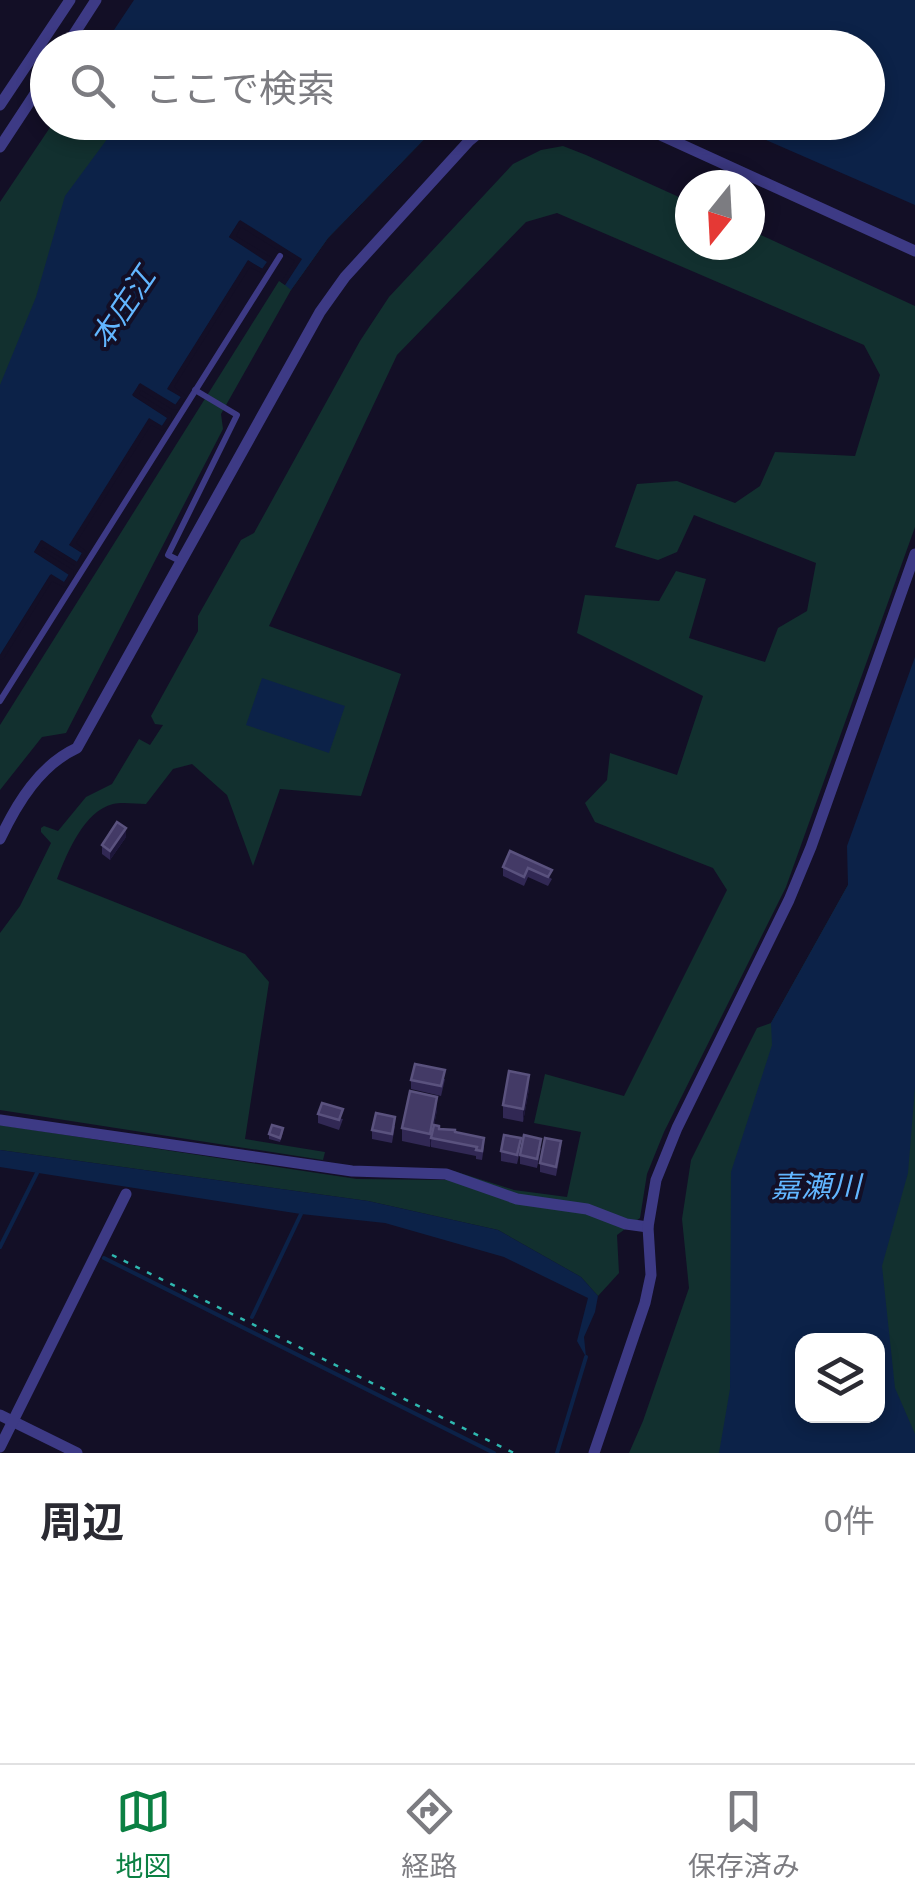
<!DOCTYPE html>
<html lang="ja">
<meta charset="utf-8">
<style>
body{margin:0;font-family:"Golos Text","Noto Sans JP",sans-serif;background:#f2f2f3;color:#2b2b33}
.controls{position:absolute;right:30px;bottom:30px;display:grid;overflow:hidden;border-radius:20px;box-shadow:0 5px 15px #0003}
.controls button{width:90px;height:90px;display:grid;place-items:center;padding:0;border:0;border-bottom:2px solid #e1e1e2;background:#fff;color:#2b2b33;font:50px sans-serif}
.compass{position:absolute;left:675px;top:170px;width:90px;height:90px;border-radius:50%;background:#fff;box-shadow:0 5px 15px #0003;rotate:198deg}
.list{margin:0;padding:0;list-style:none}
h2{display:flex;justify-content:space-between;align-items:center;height:130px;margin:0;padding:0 40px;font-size:42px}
h2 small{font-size:32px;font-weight:400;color:#7c7c81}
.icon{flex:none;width:55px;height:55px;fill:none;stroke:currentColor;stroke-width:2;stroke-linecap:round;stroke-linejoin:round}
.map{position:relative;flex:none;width:915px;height:1453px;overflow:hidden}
.search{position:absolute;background:#fff;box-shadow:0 5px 15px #0003;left:30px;right:30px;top:30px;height:110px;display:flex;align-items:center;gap:25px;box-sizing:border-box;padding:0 35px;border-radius:55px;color:#7c7c81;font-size:38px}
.sheet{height:310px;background:#fff}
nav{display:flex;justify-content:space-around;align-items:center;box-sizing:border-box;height:140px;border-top:2px solid #e1e1e2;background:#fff;font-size:28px;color:#7c7c81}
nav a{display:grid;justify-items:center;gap:5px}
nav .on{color:#0b8043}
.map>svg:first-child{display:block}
.green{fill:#12302f}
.water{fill:#0c2248;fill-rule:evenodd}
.pier{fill:#130f26}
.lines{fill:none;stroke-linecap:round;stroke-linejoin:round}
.stream{stroke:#0c2248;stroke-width:4}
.path{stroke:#2fb8b0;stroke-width:2.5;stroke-dasharray:5 8;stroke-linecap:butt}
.lane{stroke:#3d3a85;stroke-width:6}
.street{stroke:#3d3a85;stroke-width:11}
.wall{fill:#312854}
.shaded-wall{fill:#1d163a}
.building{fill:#433a66;stroke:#5a527e;stroke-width:2.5}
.labels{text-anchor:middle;stroke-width:8;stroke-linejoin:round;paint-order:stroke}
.water-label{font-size:30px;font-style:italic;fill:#62b6ff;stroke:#130f26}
</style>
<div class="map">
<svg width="915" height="1453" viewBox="0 0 915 1453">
<rect width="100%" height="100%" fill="#130f26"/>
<g class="green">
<polygon points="53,123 160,123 0,437 0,202"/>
<polygon points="440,123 328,238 291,290 221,414 223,429 66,733 42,737 0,790 0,725 279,281 285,285 301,260"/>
<path d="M563,146L586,155L690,202V245H750V230L915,306V527L786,887L664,1132L647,1174L640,1218L617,1235L619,1273L598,1296L581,1277L498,1230L368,1201L0,1150V1125L357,1179L445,1180L454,1171L514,1190L567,1197L581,1132L534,1123L545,1074L624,1096L727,890L713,868L595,822L585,803L607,780L610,753L677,775L703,696L577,633L585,595L659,601L676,571L706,579L689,638L765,662L778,628L807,611L816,563L694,515L677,552L658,560L615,547L637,484L677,481L735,503L760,486L775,452L855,456L880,375L864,345L557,213L526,222L397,355L269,626L401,674L361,796L280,789L253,866L227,795L192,764L173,769L146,804C136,804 123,802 113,804C84,811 67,853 57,879L245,954L269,982L245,1139L325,1152L323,1160L0,1110V933L20,906L51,843L41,832V828L44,826L58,831L86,797L112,784L139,739L150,745L163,725L155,724L151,716L198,631V616L241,540L254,533L360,341L389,297L513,164L541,150Z"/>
<polygon points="848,885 773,1453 629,1453 643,1421 689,1288 682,1219 691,1160 757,1028 771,1023"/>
<polygon points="915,971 915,1453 878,1416 878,1340 859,1340"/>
</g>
<g class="water">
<polygon points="134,0 915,0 915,205 727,123 868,122 868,48 144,47 141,41 108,39"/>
<polygon points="119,123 440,123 328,238 291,290 285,285 301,259 239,221 229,237 268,261 263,269 248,261 168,388 181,397 175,405 139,384 133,396 168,418 162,426 149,419 70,545 82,553 77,562 41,540 34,552 69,574 64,583 50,575 0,655 0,385 36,297 65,196"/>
<path d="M915,657V1087L908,1173L882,1266L895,1388L915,1434V1453H719L730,1389L731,1172L772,1045L771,1023L848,885L847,846ZM802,1340H878V1416H802Z"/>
<polygon points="262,678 345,706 329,753 246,725"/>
<polygon points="0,1150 368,1201 498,1230 581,1277 598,1296 595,1312 584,1337 586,1357 577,1341 588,1298 504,1257 385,1223 301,1214 0,1167"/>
</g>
<polygon class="pier" points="240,220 302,259 285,285 281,282 295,261 241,227 236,236 271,257 272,264 263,274 250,267 174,387 186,396 179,409 173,410 141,390 139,394 171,414 172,420 163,431 151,425 76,543 87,552 80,566 75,566 43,547 41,550 73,570 74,576 65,588 52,581 4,658 0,660 0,655 51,574 64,582 69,575 34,552 42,540 77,562 82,553 69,545 149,418 162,426 167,418 132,395 140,383 176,405 181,397 167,389 248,260 262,269 267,262 229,237"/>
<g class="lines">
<g class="stream">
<polyline points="0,1247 37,1173"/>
<polyline points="104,1258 494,1453"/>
<polyline points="252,1317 301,1214"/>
<polyline points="557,1453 586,1357"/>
</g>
<polyline class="path" points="112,1255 514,1453"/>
<g class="lane">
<polyline points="176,559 168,555 237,415 195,390"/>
<polyline points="0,701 280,256"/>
</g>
<g class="street">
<polyline points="65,48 96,0"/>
<polyline points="0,105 70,0"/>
<polyline points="632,122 915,251"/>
<polyline points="0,147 48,74"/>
<path d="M0,839C17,803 40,765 77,748L320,312L345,277L469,141L492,122"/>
<polyline points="0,1120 352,1171 446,1174 517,1199 587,1209 626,1224 648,1227"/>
<polyline points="0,1415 77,1453"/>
<polyline points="0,1447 126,1194"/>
<polyline points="594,1453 645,1303 651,1275 648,1227 656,1180 677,1128 789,900 811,847 915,554"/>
</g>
</g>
<g class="wall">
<polygon points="126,837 110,860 102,854 102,845"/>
<polygon points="510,851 552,879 548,886 528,877 524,886 503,876 503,867"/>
<polygon points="445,1079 441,1096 411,1089 411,1080"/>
<polygon points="529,1089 523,1122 503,1118 503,1105"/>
<polygon points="437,1110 434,1125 439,1129 455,1132 484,1147 482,1160 476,1159 476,1156 431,1147 431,1142 430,1147 402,1141 402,1128"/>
<polygon points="318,1114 343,1119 339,1130 318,1123"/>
<polygon points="395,1126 392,1143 372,1139 372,1130"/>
<polygon points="283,1132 280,1142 269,1139 269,1134"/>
<polygon points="521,1147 517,1164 501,1161 501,1151"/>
<polygon points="541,1148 537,1168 520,1164 520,1155"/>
<polygon points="561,1150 556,1176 540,1172 540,1163"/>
</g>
<g class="shaded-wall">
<polygon points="126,828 126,837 110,860 110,851"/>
<polygon points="529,1075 529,1089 523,1122 523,1109"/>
<polygon points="437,1097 437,1110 430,1147 430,1134"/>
</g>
<g class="building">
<polygon points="117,822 126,828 110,851 102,845"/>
<polygon points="510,851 552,870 548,877 528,868 524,877 503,867"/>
<polygon points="415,1064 445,1070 441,1086 411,1080"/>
<polygon points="509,1071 529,1075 523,1109 503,1105"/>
<polygon points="410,1091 437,1097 430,1134 402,1128"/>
<polygon points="322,1103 343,1109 339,1120 318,1114"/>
<polygon points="376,1113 395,1117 392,1134 372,1130"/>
<polygon points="272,1125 283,1128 280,1138 269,1134"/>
<polygon points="434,1125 439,1126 439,1129 455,1130 455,1132 484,1138 482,1151 476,1150 477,1147 431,1138"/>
<polygon points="504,1135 521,1138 517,1155 501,1151"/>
<polygon points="524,1135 541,1139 537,1159 520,1155"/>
<polygon points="545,1138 561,1141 556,1167 540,1163"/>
</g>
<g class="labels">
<g class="water-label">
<text transform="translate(123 308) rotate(-56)" y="10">本庄江</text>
<text x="816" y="1197">嘉瀬川</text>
</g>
</g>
</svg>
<div class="controls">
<button><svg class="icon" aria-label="layers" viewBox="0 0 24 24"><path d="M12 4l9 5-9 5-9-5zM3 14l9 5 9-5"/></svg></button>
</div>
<svg class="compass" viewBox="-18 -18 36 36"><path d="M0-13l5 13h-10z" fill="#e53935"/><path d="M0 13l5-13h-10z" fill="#7c7c81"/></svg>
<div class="search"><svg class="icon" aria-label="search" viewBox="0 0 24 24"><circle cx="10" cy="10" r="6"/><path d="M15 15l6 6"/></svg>ここで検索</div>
</div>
<section class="sheet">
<h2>周辺<small>0件</small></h2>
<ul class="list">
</ul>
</section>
<nav>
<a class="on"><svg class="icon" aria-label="map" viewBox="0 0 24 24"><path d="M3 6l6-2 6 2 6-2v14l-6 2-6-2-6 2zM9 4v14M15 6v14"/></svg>地図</a>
<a><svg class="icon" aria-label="directions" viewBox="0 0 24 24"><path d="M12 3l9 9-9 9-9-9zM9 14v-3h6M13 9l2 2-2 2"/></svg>経路</a>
<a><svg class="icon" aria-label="saved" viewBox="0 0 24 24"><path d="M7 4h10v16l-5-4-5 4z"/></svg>保存済み</a>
</nav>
